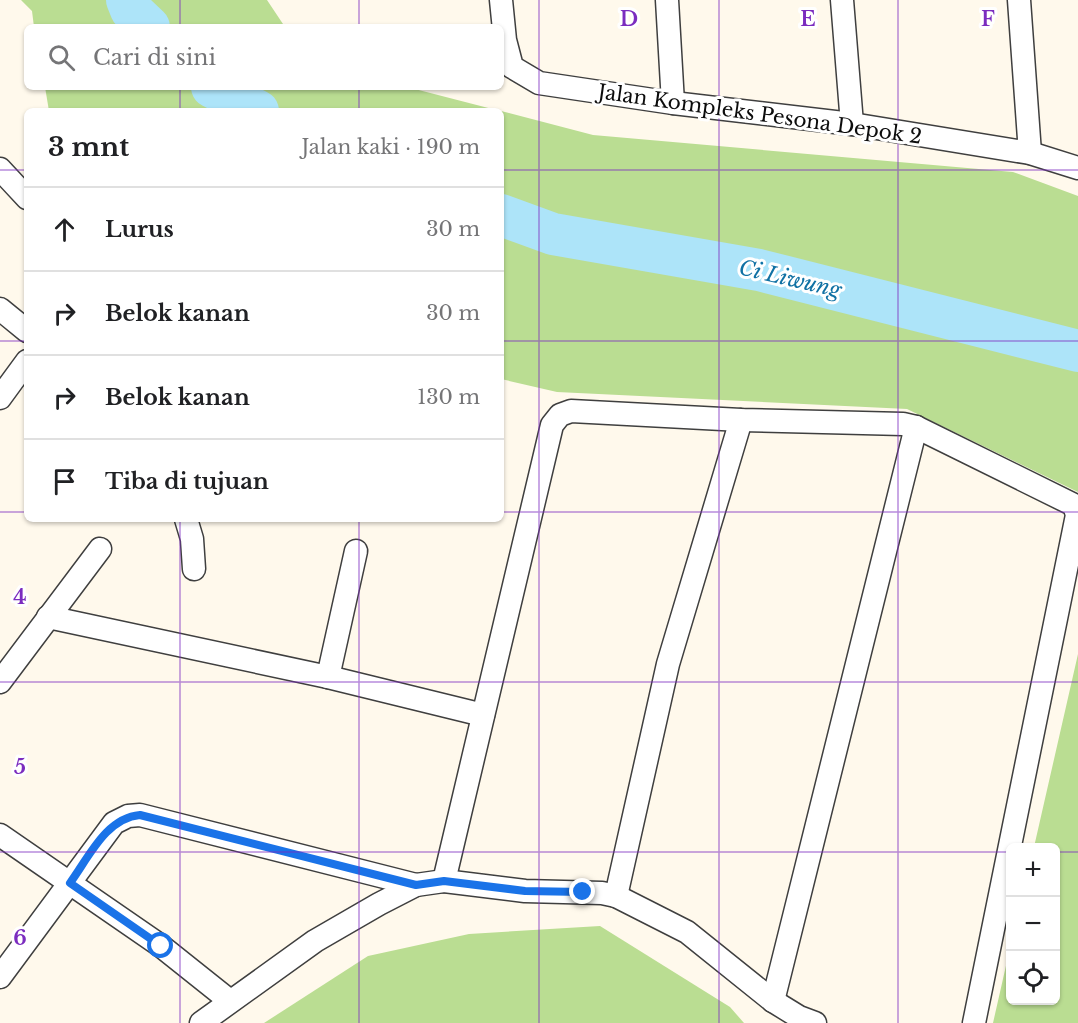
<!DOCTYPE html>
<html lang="id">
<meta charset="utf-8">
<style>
body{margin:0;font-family:"Libre Baskerville",serif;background:#f2f2f2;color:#202124}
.controls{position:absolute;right:18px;bottom:18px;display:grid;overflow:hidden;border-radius:9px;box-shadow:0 2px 4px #0004}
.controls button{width:54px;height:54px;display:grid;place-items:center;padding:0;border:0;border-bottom:2px solid #e0e0e0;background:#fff;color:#202124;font:30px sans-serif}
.stop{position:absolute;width:18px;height:18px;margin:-14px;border:4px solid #1a73e8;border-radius:50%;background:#fff}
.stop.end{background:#1a73e8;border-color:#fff;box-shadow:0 2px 6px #0008}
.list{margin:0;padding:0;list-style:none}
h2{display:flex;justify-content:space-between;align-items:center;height:78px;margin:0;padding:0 24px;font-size:26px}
h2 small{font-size:20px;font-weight:400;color:#757577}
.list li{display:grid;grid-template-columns:39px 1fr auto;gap:18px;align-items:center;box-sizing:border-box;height:84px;padding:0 24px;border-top:2px solid #e0e0e0}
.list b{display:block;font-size:22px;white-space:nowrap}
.list em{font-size:20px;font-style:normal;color:#757577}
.icon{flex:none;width:33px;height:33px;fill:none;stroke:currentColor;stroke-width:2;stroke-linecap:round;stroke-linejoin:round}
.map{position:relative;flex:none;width:1078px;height:1023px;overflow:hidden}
.search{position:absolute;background:#fff;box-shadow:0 2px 4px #0004;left:24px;top:24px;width:480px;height:66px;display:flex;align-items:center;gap:15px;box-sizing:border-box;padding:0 21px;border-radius:9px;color:#757577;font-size:22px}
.panel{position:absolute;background:#fff;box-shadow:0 2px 4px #0004;left:24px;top:108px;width:480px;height:414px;border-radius:9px}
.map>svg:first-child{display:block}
.forest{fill:#badd92}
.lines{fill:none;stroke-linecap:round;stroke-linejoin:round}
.river{stroke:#ade4f9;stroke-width:42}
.minor-casing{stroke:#3f3f3f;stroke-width:25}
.minor{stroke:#fff;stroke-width:22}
.route{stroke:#1a73e8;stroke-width:8}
.grid{fill:none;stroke:#7b2cbf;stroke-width:1.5;stroke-opacity:0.55}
.labels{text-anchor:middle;stroke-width:6;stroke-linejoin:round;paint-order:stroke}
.street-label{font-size:20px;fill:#0c0c0c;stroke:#fff}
.water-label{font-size:21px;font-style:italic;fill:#1071a4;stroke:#fff}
.grid-label{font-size:20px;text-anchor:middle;font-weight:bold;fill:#7b2cbf;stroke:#fff;stroke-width:6;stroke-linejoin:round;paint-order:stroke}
</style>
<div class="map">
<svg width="1078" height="1023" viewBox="0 0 1078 1023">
<rect width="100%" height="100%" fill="#fff9ec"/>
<g class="forest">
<polygon points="21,0 267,0 285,27 34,27 32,11"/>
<polygon points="45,87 407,87 500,111 49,111"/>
<polygon points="501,111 593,135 1013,172 1078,196 1078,492 907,409 557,392 501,379"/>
<polygon points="1078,654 1078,1023 993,1023 1010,948 1010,1000 1056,1000 1056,848 1034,847"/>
<polygon points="600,926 730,1007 744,1023 264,1023 368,956 469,934"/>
</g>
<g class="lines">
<g class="river">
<polyline points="127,0 131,10 149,27"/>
<polyline points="212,87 258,111"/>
<polyline points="501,215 553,234 759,270 1078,351"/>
</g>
<g class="minor-casing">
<g id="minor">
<polyline points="501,0 505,40 512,67 539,83 673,103 852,124 1030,153 1078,168"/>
<polyline points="667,0 673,103"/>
<polyline points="842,0 852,124"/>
<polyline points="1019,0 1030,153"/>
<polyline points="0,169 27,198"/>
<polyline points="0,309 27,331"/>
<polyline points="0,398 27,361"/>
<polyline points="186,519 192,539 194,569"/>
<polyline points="48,617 328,677 483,715"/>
<polyline points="328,677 356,551"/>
<polyline points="0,682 100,549"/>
<polyline points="0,835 161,946 230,1001"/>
<polyline points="444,881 552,425 560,415 571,411 741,420 903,424 916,427 1074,505 1077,515 974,1023"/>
<polyline points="616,896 668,664 741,420"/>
<polyline points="0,977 114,823 128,816 140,815 416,885"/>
<polyline points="773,1001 916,427"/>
<polyline points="201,1023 315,941 379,904 416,885 444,881 525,891 602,893 616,896 687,932 773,1001 799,1017 815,1023"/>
</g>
</g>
<use href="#minor" class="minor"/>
</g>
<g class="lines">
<path class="route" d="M161,946L70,883C89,857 106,818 140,815L416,885L444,881L525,891L583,892"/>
</g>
<path class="grid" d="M180,0V27M359,0V27M539,0V1023M719,0V1023M898,0V1023M180,87V111M359,87V111M0,170H27M501,170H1078M0,341H27M501,341H1078M0,512H27M501,512H1078M180,519V1023M359,519V1023M0,682H1078M0,852H1010M1056,852H1078"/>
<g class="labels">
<g class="street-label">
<text transform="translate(760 114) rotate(8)" y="7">Jalan Kompleks Pesona Depok 2</text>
</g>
<g class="water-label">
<text transform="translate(790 279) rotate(13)" y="7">Ci Liwung</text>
</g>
</g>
<g class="grid-label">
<text x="629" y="26">D</text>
<text x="808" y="26">E</text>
<text x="988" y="26">F</text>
<text x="20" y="604">4</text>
<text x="20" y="774">5</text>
<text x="20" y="945">6</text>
</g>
</svg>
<div class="controls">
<button>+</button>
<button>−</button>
<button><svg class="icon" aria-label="locate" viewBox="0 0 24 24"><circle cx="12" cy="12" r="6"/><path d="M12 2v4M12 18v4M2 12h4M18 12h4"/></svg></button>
</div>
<div class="stop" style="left:161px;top:946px"></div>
<div class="stop end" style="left:583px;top:892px"></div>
<div class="search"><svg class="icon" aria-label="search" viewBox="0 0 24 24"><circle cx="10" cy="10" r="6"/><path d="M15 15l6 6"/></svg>Cari di sini</div>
<section class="panel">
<h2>3 mnt<small>Jalan kaki · 190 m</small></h2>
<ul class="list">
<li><svg class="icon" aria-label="ahead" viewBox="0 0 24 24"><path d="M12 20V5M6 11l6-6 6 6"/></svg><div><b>Lurus</b></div><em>30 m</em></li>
<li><svg class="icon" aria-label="right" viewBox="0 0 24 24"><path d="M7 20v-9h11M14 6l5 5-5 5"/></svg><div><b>Belok kanan</b></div><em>30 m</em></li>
<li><svg class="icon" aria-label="right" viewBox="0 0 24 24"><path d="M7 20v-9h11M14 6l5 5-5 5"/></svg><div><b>Belok kanan</b></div><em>130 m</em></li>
<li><svg class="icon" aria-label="arrive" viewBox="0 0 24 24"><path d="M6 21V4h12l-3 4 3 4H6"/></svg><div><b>Tiba di tujuan</b></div></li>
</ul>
</section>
</div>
